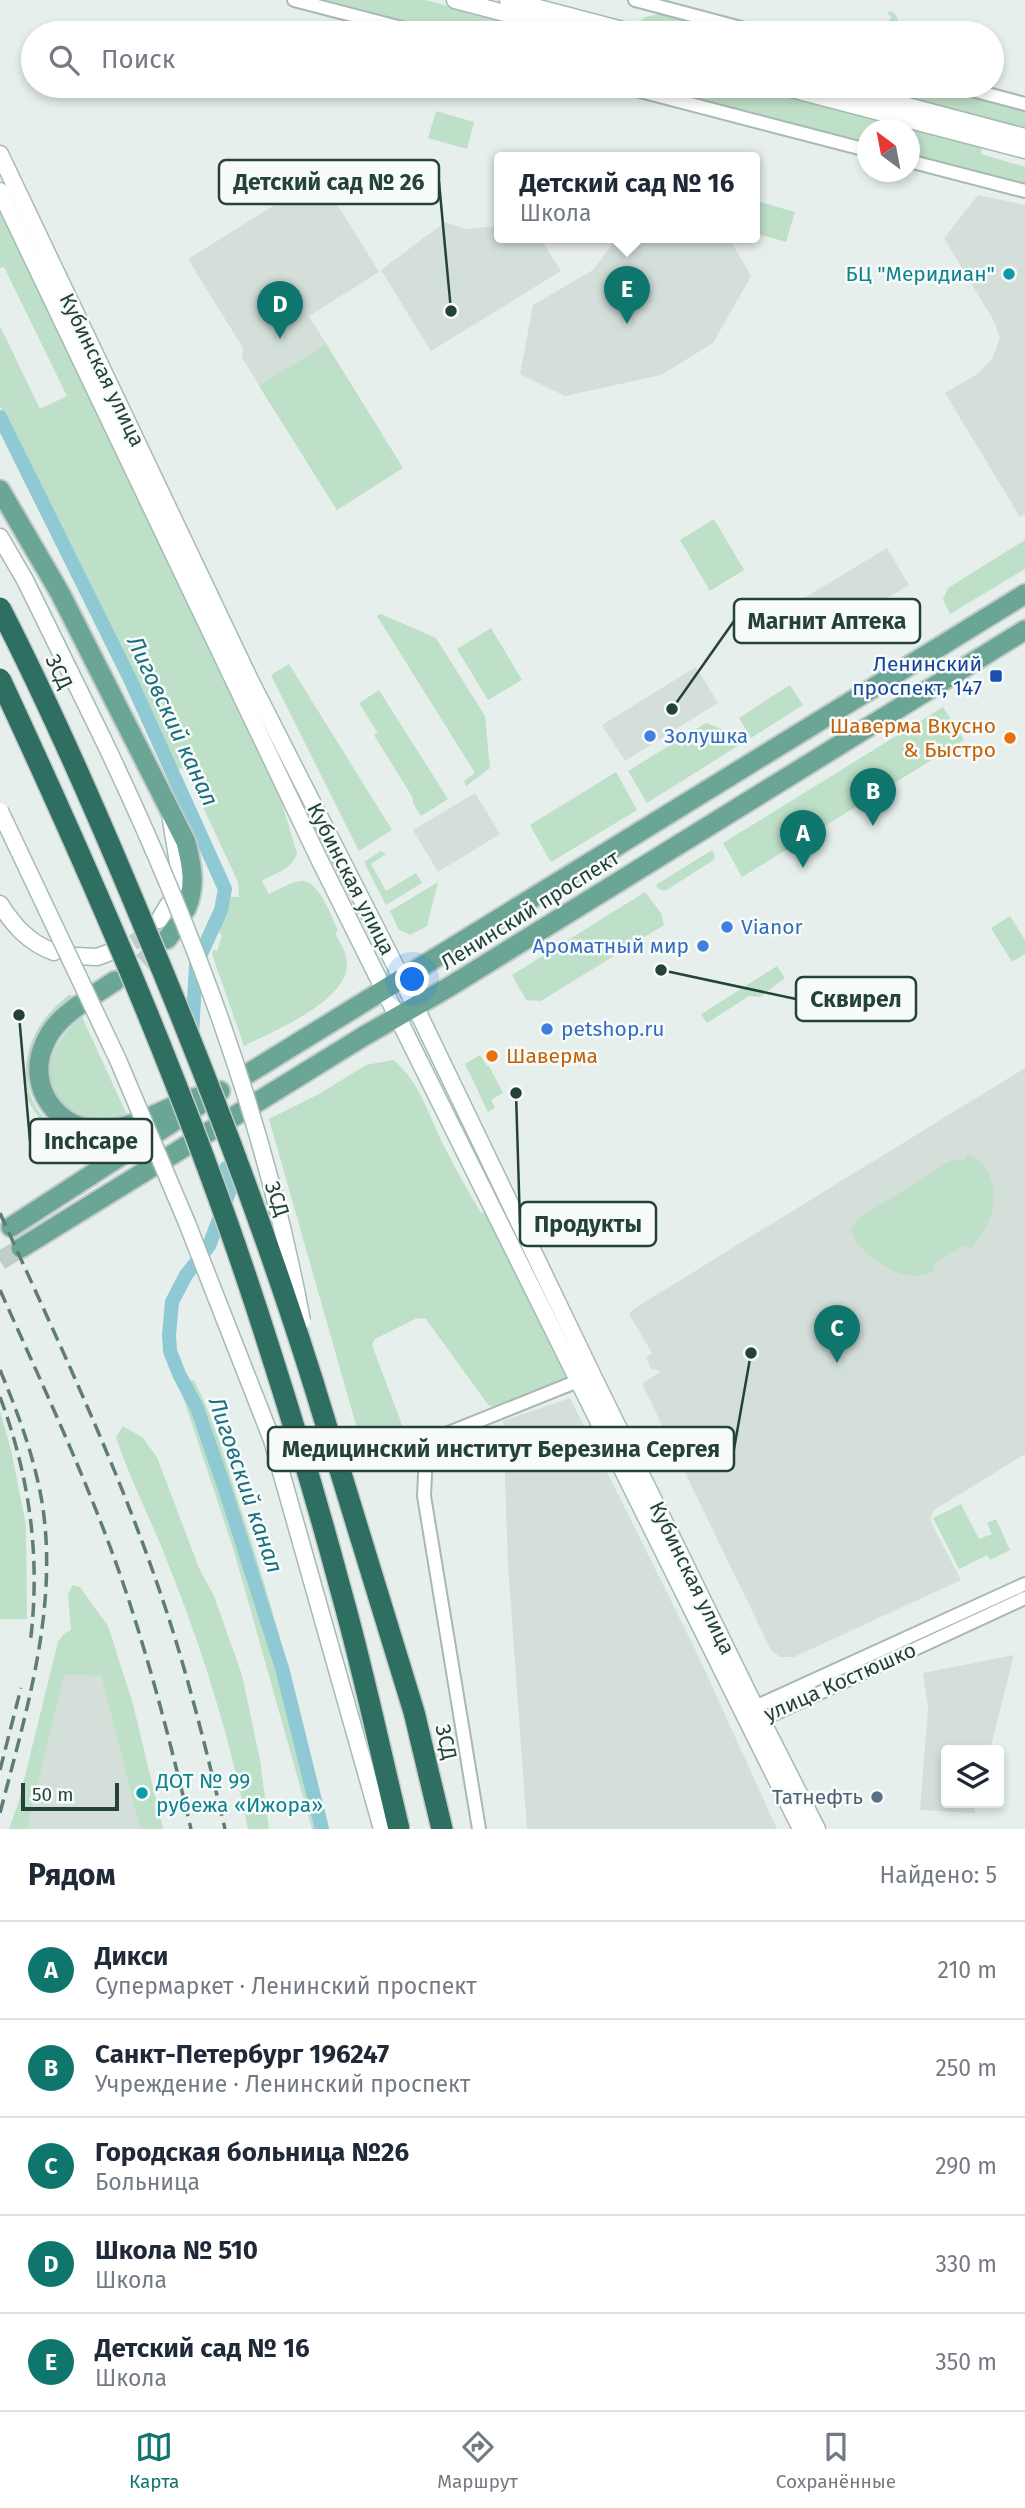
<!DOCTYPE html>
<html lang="ru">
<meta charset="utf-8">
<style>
body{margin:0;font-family:"Fira Sans",sans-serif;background:#f2f2f3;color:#1f2937}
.controls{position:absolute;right:21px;bottom:21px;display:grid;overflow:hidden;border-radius:7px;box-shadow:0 4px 10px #0003}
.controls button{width:63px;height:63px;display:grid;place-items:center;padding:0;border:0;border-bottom:2px solid #e0e1e3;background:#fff;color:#1f2937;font:35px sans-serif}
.compass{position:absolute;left:857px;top:119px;width:63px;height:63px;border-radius:50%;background:#fff;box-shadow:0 4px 10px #0003;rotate:328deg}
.scale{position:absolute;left:21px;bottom:18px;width:98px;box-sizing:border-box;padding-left:7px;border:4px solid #24423a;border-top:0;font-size:19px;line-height:24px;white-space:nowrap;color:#24423a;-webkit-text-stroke:5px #f7fbf9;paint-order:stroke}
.you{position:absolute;left:413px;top:980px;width:24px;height:24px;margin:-18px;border:5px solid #fff;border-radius:50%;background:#1a73e8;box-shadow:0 0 0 10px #1a73e833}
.badge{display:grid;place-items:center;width:46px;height:46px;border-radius:50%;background:#0f766e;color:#fff;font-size:23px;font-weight:700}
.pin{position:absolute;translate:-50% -58px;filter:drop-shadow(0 2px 4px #0008)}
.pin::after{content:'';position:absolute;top:37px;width:24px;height:21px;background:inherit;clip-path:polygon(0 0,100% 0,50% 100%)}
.popup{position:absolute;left:494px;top:152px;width:266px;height:91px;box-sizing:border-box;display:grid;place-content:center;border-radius:7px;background:#fff;filter:drop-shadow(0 2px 5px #0005);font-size:23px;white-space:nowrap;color:#747a83}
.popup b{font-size:26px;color:#1f2937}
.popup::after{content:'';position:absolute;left:50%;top:100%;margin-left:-14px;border:14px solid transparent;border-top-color:#fff}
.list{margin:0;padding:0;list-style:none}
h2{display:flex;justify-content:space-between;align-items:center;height:91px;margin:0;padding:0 28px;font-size:30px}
h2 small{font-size:23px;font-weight:400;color:#747a83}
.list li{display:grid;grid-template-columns:46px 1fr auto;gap:21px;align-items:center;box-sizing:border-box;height:98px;padding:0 28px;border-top:2px solid #e0e1e3}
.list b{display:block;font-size:26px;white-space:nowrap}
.list p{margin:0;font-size:23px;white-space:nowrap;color:#747a83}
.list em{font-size:23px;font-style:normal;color:#747a83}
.icon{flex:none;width:38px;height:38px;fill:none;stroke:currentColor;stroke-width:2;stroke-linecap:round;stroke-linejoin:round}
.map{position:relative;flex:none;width:1025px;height:1829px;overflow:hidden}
.search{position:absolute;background:#fff;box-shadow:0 4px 10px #0003;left:21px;right:21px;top:21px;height:77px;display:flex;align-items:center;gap:18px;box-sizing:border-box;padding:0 24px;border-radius:38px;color:#747a83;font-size:26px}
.sheet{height:581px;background:#fff}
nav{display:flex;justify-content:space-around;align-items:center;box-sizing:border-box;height:98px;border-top:2px solid #e0e1e3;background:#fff;font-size:19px;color:#747a83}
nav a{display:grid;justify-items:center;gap:4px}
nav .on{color:#0f766e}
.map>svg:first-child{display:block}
.built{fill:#d4dfda}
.green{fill:#bfe0c8}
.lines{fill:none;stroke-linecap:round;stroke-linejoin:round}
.canal{stroke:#8ec9d4;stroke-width:14}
.secondary-tunnel{stroke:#bfccc8;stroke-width:16;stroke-dasharray:16 8;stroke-linecap:butt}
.primary-tunnel{stroke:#bfccc8;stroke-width:19;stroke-dasharray:19 10;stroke-linecap:butt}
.minor-casing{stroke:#a8b8b2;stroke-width:16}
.secondary-casing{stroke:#a4bbb3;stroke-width:19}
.primary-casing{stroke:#c2cac8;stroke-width:23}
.motorway-casing{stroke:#c2cac8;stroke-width:24}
.minor{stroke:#fff;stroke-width:12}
.secondary{stroke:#fff;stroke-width:16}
.primary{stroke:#6aa596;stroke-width:19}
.motorway{stroke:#2f6f62;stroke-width:21}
.rail{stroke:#5f7d75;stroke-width:3.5;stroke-dasharray:14 7;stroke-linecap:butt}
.secondary-bridge-casing{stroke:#a4bbb3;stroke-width:19;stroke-linecap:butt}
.motorway-bridge-casing{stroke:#c2cac8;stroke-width:24;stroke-linecap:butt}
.secondary-bridge{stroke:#fff;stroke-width:16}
.motorway-bridge{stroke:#2f6f62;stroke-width:21}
.culture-dot{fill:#0f9aa8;stroke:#f7fbf9;stroke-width:2.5}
.transit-dot{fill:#1a4fb4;stroke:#f7fbf9;stroke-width:2.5}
.shop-dot{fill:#3f7fe0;stroke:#f7fbf9;stroke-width:2.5}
.food-dot{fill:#e8710a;stroke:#f7fbf9;stroke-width:2.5}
.service-dot{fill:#5c6f8a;stroke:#f7fbf9;stroke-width:2.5}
.labels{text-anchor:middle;stroke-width:5;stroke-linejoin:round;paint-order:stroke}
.culture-label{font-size:21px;fill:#0d838f;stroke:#f7fbf9;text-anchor:end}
.street-label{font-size:21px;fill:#24423a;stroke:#f7fbf9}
.transit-label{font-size:21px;fill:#164399;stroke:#f7fbf9;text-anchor:end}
.food-label{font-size:21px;fill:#c56008;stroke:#f7fbf9;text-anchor:end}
.shop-label{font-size:21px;fill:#366cbe;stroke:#f7fbf9;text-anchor:start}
.service-label{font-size:21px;fill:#4e5e75;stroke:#f7fbf9;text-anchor:end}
.water-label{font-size:23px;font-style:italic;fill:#1c6f80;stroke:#f7fbf9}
.leader{fill:none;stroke:#24423a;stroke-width:2.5}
.callout-dot{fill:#24423a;stroke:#f7fbf9;stroke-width:2.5}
.callout{fill:#f7fbf9;stroke:#24423a;stroke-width:2.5}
.callout-label{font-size:23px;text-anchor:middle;font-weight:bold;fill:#24423a}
</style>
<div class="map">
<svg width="1025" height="1829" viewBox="0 0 1025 1829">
<rect width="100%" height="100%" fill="#e6efeb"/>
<g class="built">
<polygon points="320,177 379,272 309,316 403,468 337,510 242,358 243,348 188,259"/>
<polygon points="978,195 1025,205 1025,514 1020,517 945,393 979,373 993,357 1000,338 994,321 944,238"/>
<polygon points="445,222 465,229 499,226 499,238 540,238 561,271 431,351 381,270"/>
<polygon points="617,238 729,238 751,276 713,343 661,375 565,396 520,374 533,305 593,270"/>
<polygon points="887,548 909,585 818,640 796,603"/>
<polygon points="696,667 718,703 625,761 602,725"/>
<polygon points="475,793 500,834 438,872 413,830"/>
<polygon points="1025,1068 1025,1454 934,1510 930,1520 961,1580 794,1657 780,1657 771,1650 642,1384 661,1371 651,1369 646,1358 652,1353 629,1314 635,1308"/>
<polygon points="570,1398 697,1653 777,1829 527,1829 508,1566 503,1421"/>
<polygon points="1014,1655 990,1750 946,1750 946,1803 976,1803 974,1813 920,1810 928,1708 923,1673"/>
<polygon points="63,1675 101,1676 140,1829 27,1829"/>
</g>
<g class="green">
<polygon points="326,0 425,0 551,33 451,33"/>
<polygon points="891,11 896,15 902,33 849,33 850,28 863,22 872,29 878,22 884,26 892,17 887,13"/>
<polygon points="663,13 739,33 664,33 635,24 646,17"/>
<polygon points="649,86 750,86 982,147 981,154 1025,167 1025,184 910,155 909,130 867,130 867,144"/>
<polygon points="863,86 935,86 1025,110 1025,129"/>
<polygon points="436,111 474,122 467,149 428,138"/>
<polygon points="757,201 795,212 786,242 755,233 755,210"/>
<path d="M0,211L277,787L297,853C293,869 275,873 262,881L269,894C278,890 290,882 300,881C318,878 332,917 338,931L335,933C340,943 347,953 347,964C347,1002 273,1031 244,1046L212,954L213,950L217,951L222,935L219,933L229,897H239L238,882L185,768L177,769L19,440L0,406V326L40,409L67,396L4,267L0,268Z"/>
<polygon points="326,344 403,468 337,510 259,386"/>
<polygon points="714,519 744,570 710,591 680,540"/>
<polygon points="1025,540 1025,569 950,614 943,599 948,588"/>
<polygon points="381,614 436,638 485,716 490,768 466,786 464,781 475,773 377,616"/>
<polygon points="491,628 522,680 488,700 457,649"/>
<polygon points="289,664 392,830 359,851 271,675"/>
<polygon points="790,685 803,705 751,738 739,718"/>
<polygon points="379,690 448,799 421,816 413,803 413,798 374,735 379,731 377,732 359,703"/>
<polygon points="943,707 964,740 742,877 723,843"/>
<polygon points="706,723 741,737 744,742 647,803 628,771"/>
<polygon points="616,772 637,810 553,861 550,861 530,825"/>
<polygon points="712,850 715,857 712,861 665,891 658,889 656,885"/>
<polygon points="381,851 386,854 371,864 386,891 416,873 422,883 386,905 364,862"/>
<polygon points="438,882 427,926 410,935 399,930 390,911"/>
<polygon points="645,892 661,913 664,925 541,1001 526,1000 512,975"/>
<polygon points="1010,916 1025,940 1025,954 1012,962 991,928"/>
<polygon points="777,966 785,978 760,997 749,996 707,1023 701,1014"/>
<path d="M70,994L72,998C10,1043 9,1127 93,1141L92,1150L71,1164L25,1097L28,1093C19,1052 38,1018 70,994Z"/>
<path d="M82,1017L127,1115C118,1118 109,1122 100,1123C92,1123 82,1117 75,1112C31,1086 50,1042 82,1017Z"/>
<polygon points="480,1055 487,1066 489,1066 503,1093 491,1100 495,1108 488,1112 465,1064"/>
<path d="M393,1060C420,1080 431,1122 446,1150C457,1172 469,1192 481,1213L487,1211L569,1379L496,1407L489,1406L426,1319L417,1318L375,1339L372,1345L404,1430L358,1432L269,1119L319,1094L366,1065Z"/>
<path d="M966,1155C992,1160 1000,1197 989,1220C985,1230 977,1239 971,1248L964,1246L933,1264L934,1269C915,1288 875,1264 861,1247C855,1242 853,1235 851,1228L854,1227L856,1220L950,1161L966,1159Z"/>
<path d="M194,1380C215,1421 227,1466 241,1510C276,1615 303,1722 329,1829H312L234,1551L179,1385L183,1381Z"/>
<polygon points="0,1411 11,1450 26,1525 27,1619 0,1619"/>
<path d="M123,1426L142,1437L157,1457L199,1568L214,1596L242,1675L260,1760L269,1829H248C230,1737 202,1648 167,1561C151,1519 130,1480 116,1437Z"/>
<polygon points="961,1504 979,1539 992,1534 987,1523 996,1519 1010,1550 990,1560 987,1555 959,1569 933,1518"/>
<polygon points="73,1585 80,1587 108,1626 133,1704 163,1829 140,1829 101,1676 64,1675 27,1829 9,1829 18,1804 58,1642 65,1633 71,1630 68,1594"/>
</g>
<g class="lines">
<g class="canal">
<polyline points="0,417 130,679 225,889 221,910 196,965 192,1035"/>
<polyline points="226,1168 231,1187 209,1246 186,1275 172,1302 169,1335 170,1351 179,1374 197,1408 225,1489 282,1668 322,1829"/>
</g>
<path class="secondary-tunnel" d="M111,952C127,947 142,939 153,926"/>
<g class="primary-tunnel">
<polyline points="119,979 135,969 166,941"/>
<polyline points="0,1261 21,1248"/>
</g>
<g class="minor-casing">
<g id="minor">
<polyline points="294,0 421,33"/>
<polyline points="635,0 760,33"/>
<polyline points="621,86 867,150"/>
<polyline points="957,86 1025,104"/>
<polyline points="909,161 1025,191"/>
<polyline points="751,1714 755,1707 1025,1584"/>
<polyline points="754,1720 761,1720 1025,1598"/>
<polyline points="479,1829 424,1496 426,1453 430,1443 441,1436 578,1381"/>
</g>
</g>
<g class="secondary-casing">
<g id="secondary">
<polyline points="455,0 580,33"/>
<polyline points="508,0 634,33"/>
<polyline points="780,86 1025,150"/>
<polyline points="832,86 1025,137"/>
<polyline points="0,154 250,680 402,979 592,1374 755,1707 817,1829"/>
<polyline points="0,191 319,859 801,1829"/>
<polyline points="0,537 25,580 102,737"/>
<polyline points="171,820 178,863 176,884"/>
<path d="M0,904C14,926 29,943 54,952"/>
<polyline points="159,920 168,905"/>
<polyline points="76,956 97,957 108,953"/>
</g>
</g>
<g class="primary-casing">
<g id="primary">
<path d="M0,490L60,593L186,842C192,866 196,886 186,909"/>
<polyline points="167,939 177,926"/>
<polyline points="95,994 115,981"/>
<path d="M79,1005C64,1016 51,1027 44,1045C26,1086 57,1131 102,1130C133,1129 161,1110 189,1100C199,1096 210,1094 220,1091"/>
<polyline points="249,1073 1025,594"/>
<polyline points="11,1227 199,1105"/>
<polyline points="21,1248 364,1036 449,987 1025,630"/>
</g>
</g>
<g class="motorway-casing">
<polyline id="motorway" points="313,1382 414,1712 442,1829"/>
</g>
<use href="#minor" class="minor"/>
<use href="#secondary" class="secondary"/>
<use href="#primary" class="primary"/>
<use href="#motorway" class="motorway"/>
<g class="rail">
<path d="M0,1213C56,1337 115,1460 159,1589C186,1667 206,1748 225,1829"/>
<path d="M0,1290C46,1393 95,1496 130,1604C154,1678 173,1753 191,1829"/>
<path d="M0,1370C18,1413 34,1456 42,1502C59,1608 26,1712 0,1813"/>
<path d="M0,1397C30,1477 41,1559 30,1644"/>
<polyline points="0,1770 21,1688"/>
</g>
<g class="secondary-bridge-casing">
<g id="secondary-bridge">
<path d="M102,737C192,925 264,1116 302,1321"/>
<polyline points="0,811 118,1060 187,1223 272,1440 382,1829"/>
</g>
</g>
<g class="motorway-bridge-casing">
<g id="motorway-bridge">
<path d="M0,608C54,713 101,822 146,931C208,1079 265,1229 313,1382"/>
<path d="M0,679C101,896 196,1115 268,1344C294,1425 319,1508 341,1591C363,1669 380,1750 399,1829"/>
</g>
</g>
<use href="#secondary-bridge" class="secondary-bridge"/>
<use href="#motorway-bridge" class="motorway-bridge"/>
</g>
<g class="culture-dot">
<circle cx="1009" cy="274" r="7"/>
<circle cx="142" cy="1793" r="7"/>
</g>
<rect class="transit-dot" x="989" y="669" width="14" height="14" rx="3.5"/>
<g class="shop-dot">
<circle cx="650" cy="736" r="7"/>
<circle cx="727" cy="927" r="7"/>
<circle cx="703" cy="946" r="7"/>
<circle cx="547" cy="1029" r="7"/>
</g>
<g class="food-dot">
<circle cx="1010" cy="738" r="7"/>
<circle cx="492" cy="1056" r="7"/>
</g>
<circle class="service-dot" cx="877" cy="1797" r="7"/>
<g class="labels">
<g class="culture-label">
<text x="995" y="281">БЦ "Меридиан"</text>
<text x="156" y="1788" text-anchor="start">ДОТ № 99<tspan x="156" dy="24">рубежа «Ижора»</tspan></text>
</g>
<g class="street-label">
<text transform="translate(102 370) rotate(64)" y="7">Кубинская улица</text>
<text transform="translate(59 672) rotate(64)" y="7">ЗСД</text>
<text transform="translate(351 879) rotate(63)" y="7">Кубинская улица</text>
<text transform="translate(530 910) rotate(-32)" y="7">Ленинский проспект</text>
<text transform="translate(277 1199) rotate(71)" y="7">ЗСД</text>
<text transform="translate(692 1578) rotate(64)" y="7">Кубинская улица</text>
<text transform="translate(840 1682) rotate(-24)" y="7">улица Костюшко</text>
<text transform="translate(446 1742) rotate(77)" y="7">ЗСД</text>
</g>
<g class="transit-label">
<text x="982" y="671">Ленинский<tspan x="982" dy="24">проспект, 147</tspan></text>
</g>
<g class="food-label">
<text x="996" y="733">Шаверма Вкусно<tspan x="996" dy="24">&amp; Быстро</tspan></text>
<text x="506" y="1063" text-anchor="start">Шаверма</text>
</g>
<g class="shop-label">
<text x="664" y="743">Золушка</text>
<text x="741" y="934">Vianor</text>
<text x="689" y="953" text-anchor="end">Ароматный мир</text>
<text x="561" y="1036">petshop.ru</text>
</g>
<g class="service-label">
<text x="863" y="1804">Татнефть</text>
</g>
<g class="water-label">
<text transform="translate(173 721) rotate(65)" y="8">Лиговский канал</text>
<text transform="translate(246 1485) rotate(71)" y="8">Лиговский канал</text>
</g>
</g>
<path class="leader" d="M451 311L439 182M672 709L734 621M661 970L796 999M19 1015L30 1141M516 1093L520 1224M751 1353L734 1449"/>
<g class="callout-dot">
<circle cx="451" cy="311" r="7"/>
<circle cx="672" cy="709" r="7"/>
<circle cx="661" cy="970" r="7"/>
<circle cx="19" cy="1015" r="7"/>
<circle cx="516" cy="1093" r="7"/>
<circle cx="751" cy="1353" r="7"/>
</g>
<g class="callout">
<rect x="219" y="160" width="220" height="44" rx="7"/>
<rect x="734" y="599" width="186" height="44" rx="7"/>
<rect x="796" y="977" width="120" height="44" rx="7"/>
<rect x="30" y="1119" width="122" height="44" rx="7"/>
<rect x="520" y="1202" width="136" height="44" rx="7"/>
<rect x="268" y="1427" width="466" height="44" rx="7"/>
</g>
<g class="callout-label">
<text x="329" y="190">Детский сад № 26</text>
<text x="827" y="629">Магнит Аптека</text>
<text x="856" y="1007">Сквирел</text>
<text x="91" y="1149">Inchcape</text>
<text x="588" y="1232">Продукты</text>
<text x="501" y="1457">Медицинский институт Березина Сергея</text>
</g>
</svg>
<div class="controls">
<button><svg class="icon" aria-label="layers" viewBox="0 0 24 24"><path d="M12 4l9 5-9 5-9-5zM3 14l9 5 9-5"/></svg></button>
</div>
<svg class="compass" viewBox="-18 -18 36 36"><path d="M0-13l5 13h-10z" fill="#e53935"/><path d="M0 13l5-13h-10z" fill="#747a83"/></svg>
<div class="scale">50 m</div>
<div class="you"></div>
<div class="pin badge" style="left:803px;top:868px">A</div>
<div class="pin badge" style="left:873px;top:826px">B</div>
<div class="pin badge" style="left:837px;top:1363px">C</div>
<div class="pin badge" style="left:280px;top:339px">D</div>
<div class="pin badge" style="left:627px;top:324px">E</div>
<div class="popup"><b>Детский сад № 16</b>Школа</div>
<div class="search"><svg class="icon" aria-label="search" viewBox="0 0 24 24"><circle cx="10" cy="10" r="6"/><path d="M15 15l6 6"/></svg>Поиск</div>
</div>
<section class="sheet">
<h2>Рядом<small>Найдено: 5</small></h2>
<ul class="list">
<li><span class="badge">A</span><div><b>Дикси</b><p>Супермаркет · Ленинский проспект</p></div><em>210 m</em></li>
<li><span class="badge">B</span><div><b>Санкт-Петербург 196247</b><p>Учреждение · Ленинский проспект</p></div><em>250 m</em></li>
<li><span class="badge">C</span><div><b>Городская больница №26</b><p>Больница</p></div><em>290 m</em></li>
<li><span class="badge">D</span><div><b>Школа № 510</b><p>Школа</p></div><em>330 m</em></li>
<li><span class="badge">E</span><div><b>Детский сад № 16</b><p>Школа</p></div><em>350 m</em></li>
</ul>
</section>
<nav>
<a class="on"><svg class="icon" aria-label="map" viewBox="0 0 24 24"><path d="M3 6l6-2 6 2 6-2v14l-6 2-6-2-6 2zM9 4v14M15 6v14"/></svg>Карта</a>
<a><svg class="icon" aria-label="directions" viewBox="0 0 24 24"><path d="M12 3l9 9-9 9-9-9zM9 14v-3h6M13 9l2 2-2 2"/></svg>Маршрут</a>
<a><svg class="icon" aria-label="saved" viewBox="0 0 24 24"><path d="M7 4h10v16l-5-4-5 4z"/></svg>Сохранённые</a>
</nav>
